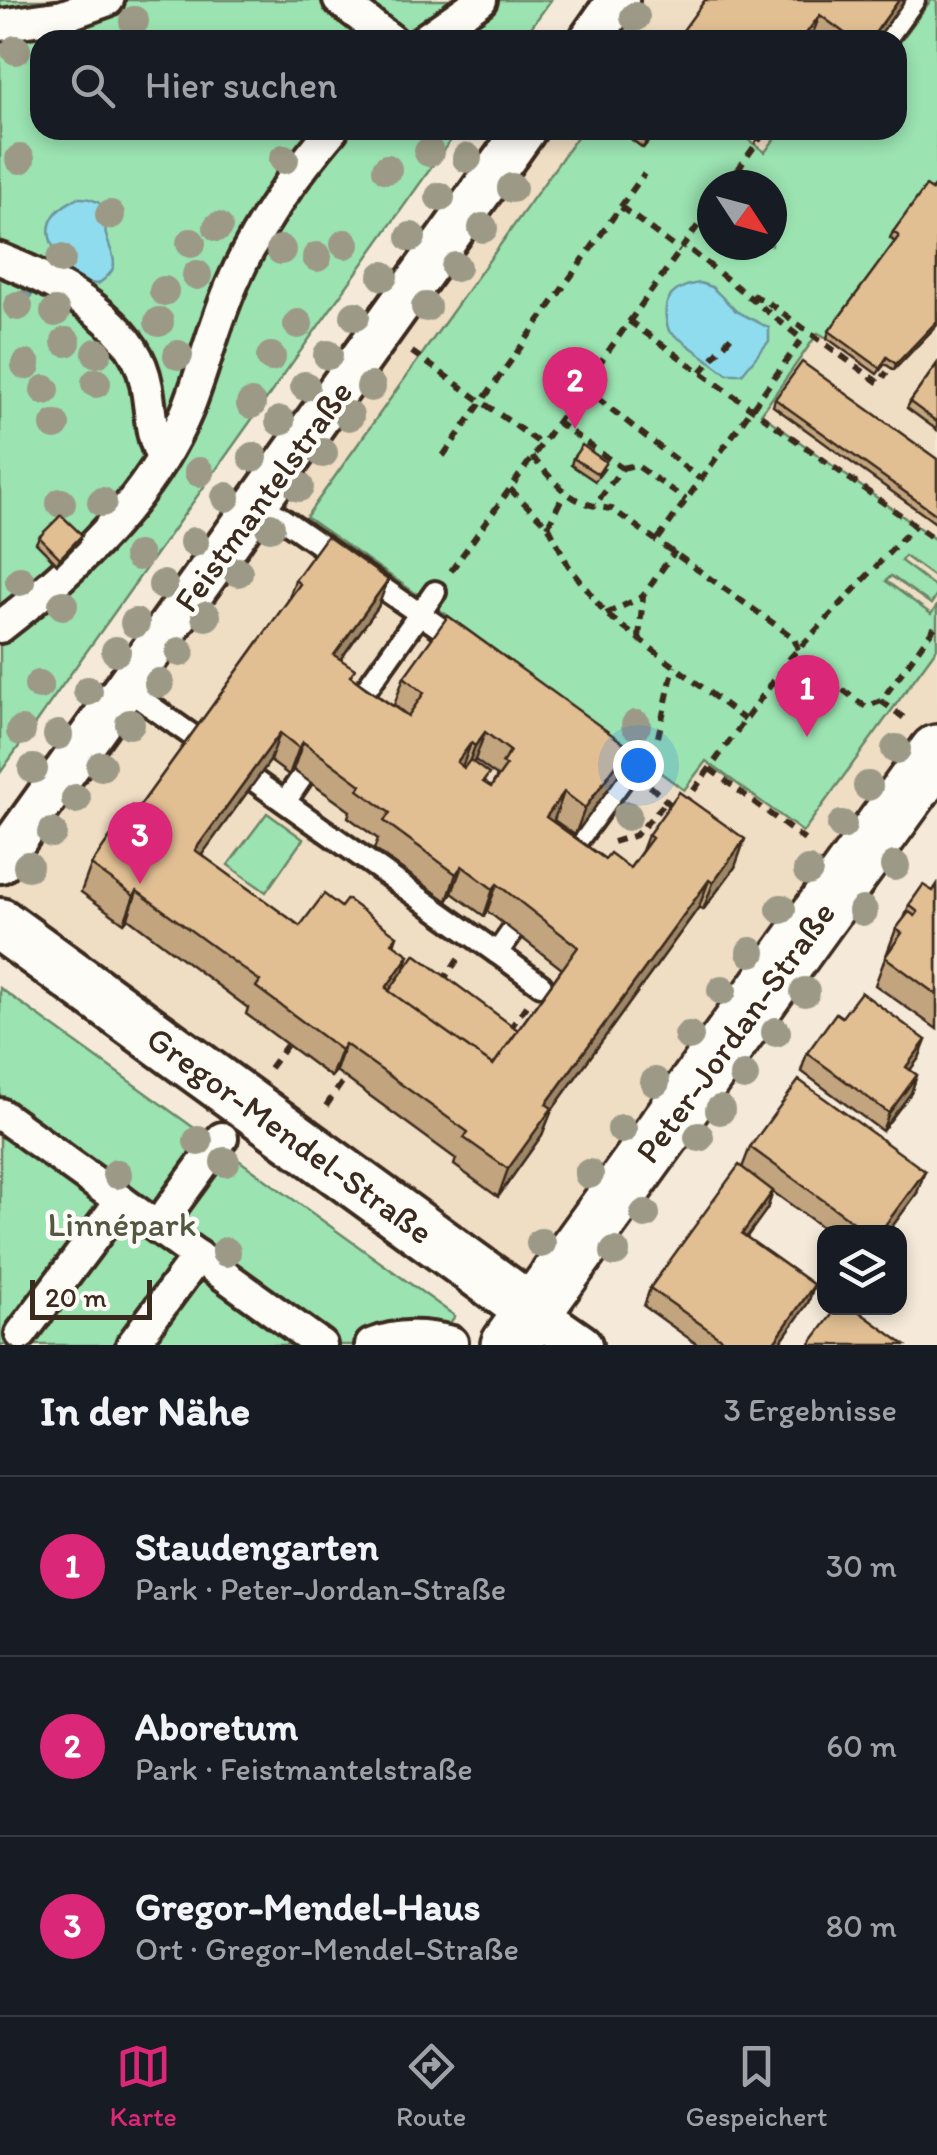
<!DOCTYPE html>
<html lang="de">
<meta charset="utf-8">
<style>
body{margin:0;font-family:Itim,sans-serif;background:#20242c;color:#f1f3f6}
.controls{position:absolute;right:30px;bottom:30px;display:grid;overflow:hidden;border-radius:20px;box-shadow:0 5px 15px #0003}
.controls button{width:90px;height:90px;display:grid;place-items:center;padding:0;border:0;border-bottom:2px solid #363941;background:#171b24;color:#f1f3f6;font:50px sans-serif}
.compass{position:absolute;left:697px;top:170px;width:90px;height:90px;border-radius:50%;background:#171b24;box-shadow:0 5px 15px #0003;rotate:126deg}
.scale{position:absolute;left:30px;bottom:25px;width:122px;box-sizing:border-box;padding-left:10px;border:5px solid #3b2a1e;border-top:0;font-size:28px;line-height:35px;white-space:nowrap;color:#3b2a1e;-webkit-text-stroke:8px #fdfcf7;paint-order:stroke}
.you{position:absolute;left:638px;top:765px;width:35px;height:35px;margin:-25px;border:8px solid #fff;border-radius:50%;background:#1a73e8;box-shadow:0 0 0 15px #1a73e833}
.badge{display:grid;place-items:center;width:65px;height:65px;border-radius:50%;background:#db2777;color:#fff;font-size:32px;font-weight:700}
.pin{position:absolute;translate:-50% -82px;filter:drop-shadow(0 2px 5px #0008)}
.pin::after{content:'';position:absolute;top:52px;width:35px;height:30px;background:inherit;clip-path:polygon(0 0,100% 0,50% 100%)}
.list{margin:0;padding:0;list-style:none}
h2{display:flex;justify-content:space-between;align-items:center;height:130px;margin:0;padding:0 40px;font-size:42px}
h2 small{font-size:32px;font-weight:400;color:#9ea1a6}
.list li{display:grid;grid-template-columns:65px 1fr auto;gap:30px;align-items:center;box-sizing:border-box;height:180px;padding:0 40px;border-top:2px solid #363941}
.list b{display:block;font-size:38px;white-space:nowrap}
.list p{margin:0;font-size:32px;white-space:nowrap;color:#9ea1a6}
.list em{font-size:32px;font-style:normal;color:#9ea1a6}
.icon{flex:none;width:55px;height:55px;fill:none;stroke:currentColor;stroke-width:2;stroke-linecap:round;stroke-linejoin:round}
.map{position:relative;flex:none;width:937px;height:1345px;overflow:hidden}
.search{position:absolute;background:#171b24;box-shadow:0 5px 15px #0003;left:30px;right:30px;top:30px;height:110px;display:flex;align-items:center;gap:25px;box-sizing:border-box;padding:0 35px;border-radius:30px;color:#9ea1a6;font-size:38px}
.sheet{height:670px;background:#171b24}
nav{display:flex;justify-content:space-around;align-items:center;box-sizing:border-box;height:140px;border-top:2px solid #363941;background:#171b24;font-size:28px;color:#9ea1a6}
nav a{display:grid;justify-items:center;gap:5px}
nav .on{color:#db2777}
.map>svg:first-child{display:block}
.built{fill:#efddc4;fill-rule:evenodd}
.green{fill:#9be3b1;stroke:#6b8668;stroke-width:2.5;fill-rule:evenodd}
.water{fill:#8edced;stroke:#6d959a;stroke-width:2.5}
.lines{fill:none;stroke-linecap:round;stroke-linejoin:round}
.stream{stroke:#6d959a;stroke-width:12}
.service-casing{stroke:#3b2a1e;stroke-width:28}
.pedestrian-casing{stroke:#3b2a1e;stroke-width:38}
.minor-casing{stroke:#3b2a1e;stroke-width:48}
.tertiary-casing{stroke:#3b2a1e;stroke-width:58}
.secondary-casing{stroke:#3b2a1e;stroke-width:62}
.path{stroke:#3b2a1e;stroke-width:6;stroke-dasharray:10 8;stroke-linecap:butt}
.service{stroke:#fdfcf7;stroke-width:20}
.pedestrian{stroke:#fdfcf7;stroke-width:30}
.minor{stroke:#fdfcf7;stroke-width:40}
.tertiary{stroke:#fdfcf7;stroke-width:50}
.secondary{stroke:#fdfcf7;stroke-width:55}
.tree{fill:#9c9a86}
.wall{fill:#c2a47e;stroke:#3b2a1e;stroke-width:2.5;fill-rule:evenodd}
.shaded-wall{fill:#9e8667;stroke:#3b2a1e;stroke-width:2.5}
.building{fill:#e1bf93;stroke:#3b2a1e;stroke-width:2.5;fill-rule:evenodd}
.labels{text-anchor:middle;stroke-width:9;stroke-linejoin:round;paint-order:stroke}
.street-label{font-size:35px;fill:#3b2a1e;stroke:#fdfcf7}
.park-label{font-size:35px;fill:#535843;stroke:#fdfcf7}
</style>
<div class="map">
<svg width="937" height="1345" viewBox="0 0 937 1345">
<rect width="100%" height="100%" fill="#f5ead9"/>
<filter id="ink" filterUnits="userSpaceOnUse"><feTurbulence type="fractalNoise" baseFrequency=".01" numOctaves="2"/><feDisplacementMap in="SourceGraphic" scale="20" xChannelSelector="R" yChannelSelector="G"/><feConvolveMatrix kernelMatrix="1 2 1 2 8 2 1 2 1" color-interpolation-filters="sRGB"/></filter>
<g filter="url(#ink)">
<path class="built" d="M618,0H937V762L532,1311L0,924V862L524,130H897V40H589ZM712,185H772V245H712Z"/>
<g class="green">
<polygon points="0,0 551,0 522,40 40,40 40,130 458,130 0,773"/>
<path d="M931,0H937V187L891,239L896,243L827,338L818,333L761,414L937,541V579L905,556L901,561L937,588V595L931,604L891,576L886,581L931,614L937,606V648L803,832L706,761L684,790L454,620L306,517L582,130H735L765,152L781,130H897V46ZM712,185H772V245H712Z"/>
<polygon points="267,813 303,839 266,892 228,865"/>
<polygon points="0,988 455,1316 434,1345 0,1345"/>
</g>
<g class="water">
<path d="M78,198C92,197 108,204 108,219C107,226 104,229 106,235C112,258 124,266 98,284L78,282C52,252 29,220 78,198Z"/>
<path d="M700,283L712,287L736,311L769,328V341L742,374H727L669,331C659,301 671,287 700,283Z"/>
</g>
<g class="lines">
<polyline class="stream" points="15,307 43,275 62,264"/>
<g class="service-casing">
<g id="service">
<polyline points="885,40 914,0"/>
<polyline points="258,502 462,643"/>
<polyline points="125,688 197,739"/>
<polyline points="352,709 435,592"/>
<polyline points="255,781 497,953 513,930"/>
<polyline points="285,802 302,777"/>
<polyline points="562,861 631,767 602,746"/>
<polyline points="497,953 541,985"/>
</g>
</g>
<g class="pedestrian-casing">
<g id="pedestrian">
<polyline points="339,0 391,40"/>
<polyline points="0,25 63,16 108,0"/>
<polyline points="424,40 481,0"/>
<path d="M0,259C50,279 120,313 141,366C153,396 146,427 162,457"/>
<path d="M0,627C74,570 150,499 187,411C204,369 214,324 233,282C257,227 293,176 332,130"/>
<polyline points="0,1114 321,1345"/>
<polyline points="157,1227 222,1138"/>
<polyline points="21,1334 121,1201"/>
<polyline points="132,1345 198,1256"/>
<path d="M371,1345C399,1334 424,1335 452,1342"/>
</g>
</g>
<g class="minor-casing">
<g id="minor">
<polyline points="590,40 618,0"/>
<polyline points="0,862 525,130"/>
<polyline points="532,1311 581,1345"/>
</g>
</g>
<g class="tertiary-casing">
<polyline id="tertiary" points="0,924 532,1311"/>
</g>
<g class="secondary-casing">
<polyline id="secondary" points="509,1345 937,753"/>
</g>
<g class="path">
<polyline points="808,40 809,40"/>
<polyline points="741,130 757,142"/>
<polyline points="727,185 766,130"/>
<polyline points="621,207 680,251"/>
<polyline points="752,295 766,301 879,383 887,372"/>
<polyline points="629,321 937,541"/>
<polyline points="412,352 541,444"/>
<polyline points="701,372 734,333"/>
<polyline points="583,387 700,479"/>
<polyline points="557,422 622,468 594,507"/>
<polyline points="443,456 644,174"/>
<path d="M532,457C560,487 568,504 612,509L794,638L801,659L866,707L881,701L937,624"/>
<polyline points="622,468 636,465 686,500"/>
<polyline points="510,489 549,527 568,565 606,614 745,720"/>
<polyline points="548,526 564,494"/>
<polyline points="658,539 802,339 684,245"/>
<polyline points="451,571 712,206"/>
<polyline points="606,614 642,597"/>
<polyline points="639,638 643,596 675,551"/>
<polyline points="881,701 908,721"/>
<polyline points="658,737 674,666"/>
<polyline points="710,769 806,841"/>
<polyline points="650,786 674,808"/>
<polyline points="683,805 791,657 915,525"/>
<polyline points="613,842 636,835 666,802"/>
<polyline points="442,982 458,959"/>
<polyline points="510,1029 526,1006"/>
<polyline points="270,1068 287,1045"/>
<polyline points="326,1106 345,1078"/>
</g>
<use href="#service" class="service"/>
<use href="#pedestrian" class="pedestrian"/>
<use href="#minor" class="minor"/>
<use href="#tertiary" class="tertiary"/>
<use href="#secondary" class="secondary"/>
</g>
<g class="tree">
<circle cx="635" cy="17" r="15"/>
<circle cx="134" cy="21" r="15"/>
<circle cx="16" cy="50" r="15"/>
<circle cx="429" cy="152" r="15"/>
<circle cx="467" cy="158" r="15"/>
<circle cx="20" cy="159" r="15"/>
<circle cx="284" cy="159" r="15"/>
<circle cx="387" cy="169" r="15"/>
<circle cx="512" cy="188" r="15"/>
<circle cx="440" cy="197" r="15"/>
<circle cx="110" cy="215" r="15"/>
<circle cx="218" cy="227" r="15"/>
<circle cx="483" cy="228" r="15"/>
<circle cx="411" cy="237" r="15"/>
<circle cx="191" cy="243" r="15"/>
<circle cx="345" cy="244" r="15"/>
<circle cx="281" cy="250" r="15"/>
<circle cx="317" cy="257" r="15"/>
<circle cx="61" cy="259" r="15"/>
<circle cx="456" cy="267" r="15"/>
<circle cx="197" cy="275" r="15"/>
<circle cx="383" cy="276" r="15"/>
<circle cx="164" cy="291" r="15"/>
<circle cx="18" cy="306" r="15"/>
<circle cx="426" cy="307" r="15"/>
<circle cx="55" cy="312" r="15"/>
<circle cx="355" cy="316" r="15"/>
<circle cx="159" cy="322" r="15"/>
<circle cx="298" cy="324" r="15"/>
<circle cx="66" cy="342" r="15"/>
<circle cx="97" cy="353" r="15"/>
<circle cx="178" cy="355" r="15"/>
<circle cx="328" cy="355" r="15"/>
<circle cx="271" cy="357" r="15"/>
<circle cx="26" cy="365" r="15"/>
<circle cx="96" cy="383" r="15"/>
<circle cx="305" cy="386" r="15"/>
<circle cx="371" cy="387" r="15"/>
<circle cx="45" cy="390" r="15"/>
<circle cx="251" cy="404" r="15"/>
<circle cx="349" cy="416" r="15"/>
<circle cx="280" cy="421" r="15"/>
<circle cx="55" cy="425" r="15"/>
<circle cx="323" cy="453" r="15"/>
<circle cx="253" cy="457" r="15"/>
<circle cx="199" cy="472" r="15"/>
<circle cx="299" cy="487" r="15"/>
<circle cx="226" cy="497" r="15"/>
<circle cx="102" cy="502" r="15"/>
<circle cx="61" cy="503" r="15"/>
<circle cx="270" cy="527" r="15"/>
<circle cx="194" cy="542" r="15"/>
<circle cx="138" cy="556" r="15"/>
<circle cx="238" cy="572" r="15"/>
<circle cx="20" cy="581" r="15"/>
<circle cx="163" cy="585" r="15"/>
<circle cx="63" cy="605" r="15"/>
<circle cx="206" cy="616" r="15"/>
<circle cx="135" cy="623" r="15"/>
<circle cx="116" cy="651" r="15"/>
<circle cx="180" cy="652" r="15"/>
<circle cx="159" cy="683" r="15"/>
<circle cx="39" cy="685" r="15"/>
<circle cx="88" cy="691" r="15"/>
<circle cx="130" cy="724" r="15"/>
<circle cx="636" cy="725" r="15"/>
<circle cx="21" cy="731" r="15"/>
<circle cx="58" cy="735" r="15"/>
<circle cx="896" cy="749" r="15"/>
<circle cx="101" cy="766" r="15"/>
<circle cx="33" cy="769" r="15"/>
<circle cx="868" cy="786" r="15"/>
<circle cx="76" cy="799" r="15"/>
<circle cx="627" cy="816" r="15"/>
<circle cx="842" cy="825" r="15"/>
<circle cx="52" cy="833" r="15"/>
<circle cx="28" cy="866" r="15"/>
<circle cx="895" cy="866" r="15"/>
<circle cx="808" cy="871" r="15"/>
<circle cx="781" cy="909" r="15"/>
<circle cx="863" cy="911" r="15"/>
<circle cx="751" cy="952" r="15"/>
<circle cx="722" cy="990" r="15"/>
<circle cx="805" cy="992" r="15"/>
<circle cx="776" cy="1032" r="15"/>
<circle cx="689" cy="1036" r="15"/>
<circle cx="744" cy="1076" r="15"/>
<circle cx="655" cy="1082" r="15"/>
<circle cx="720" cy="1110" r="15"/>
<circle cx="622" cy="1129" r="15"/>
<circle cx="699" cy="1137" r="15"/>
<circle cx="198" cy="1141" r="15"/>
<circle cx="225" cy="1162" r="15"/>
<circle cx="117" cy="1174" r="15"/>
<circle cx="589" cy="1174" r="15"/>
<circle cx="645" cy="1214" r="15"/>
<circle cx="541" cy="1243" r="15"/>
<circle cx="226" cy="1252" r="15"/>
<circle cx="615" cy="1252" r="15"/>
</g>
<g class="wall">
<polygon points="905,0 876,40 823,40 813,33 808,40 676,40"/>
<polygon points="658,130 643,148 631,139 634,132"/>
<polygon points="937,183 937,325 894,370 885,364 877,374 827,338 829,331 895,242 890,238 893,232"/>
<polygon points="937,364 937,430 907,408 910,402"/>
<polygon points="775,399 937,459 937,524 773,406"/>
<polygon points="573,458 604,469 595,481 571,465"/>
<polygon points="82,535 79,542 57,564 36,543 39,537"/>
<path d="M295,580L378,607L341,659L352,678L408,716L394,705L404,677L619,774L575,835L554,820L553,822L605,859L630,868L642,851L648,835L735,867L703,910L699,907L552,1110L542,1135L498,1197L454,1165L456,1159L336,1071L331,1077L246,1014L248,1008L128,918L124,923L81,892L91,865L137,810L288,601ZM475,760L497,776L491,787L485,783L473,763ZM270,761L289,775L293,770L350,811L348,817L378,839L374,849L447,901L452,893L484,916L487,911L562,969L518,1030L403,971L409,955L394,945L397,936L341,907L300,926L201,855Z"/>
<polygon points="937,885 937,1029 875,985 896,929 904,919 909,905 933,891"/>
<polygon points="842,1017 926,1040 919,1058 910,1070 917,1075 911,1093 882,1131 801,1071 807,1053"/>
<polygon points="750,1147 917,1193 888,1232 829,1232 773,1192 767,1209 746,1237 814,1285 808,1303 778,1345 698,1345 644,1306 650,1288 742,1168"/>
</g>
<g class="shaded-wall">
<polygon points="899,0 905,0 876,40 870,40"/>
<polygon points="820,15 813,33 808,40 801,40"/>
<polygon points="655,130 658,130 643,148 646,142"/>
<polygon points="937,321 937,325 894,370 896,364"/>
<polygon points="82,535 79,542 57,564 60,558"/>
<polygon points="388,580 378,607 324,682 334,655"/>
<polygon points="485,732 475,760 465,773 475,746"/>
<polygon points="280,733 270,761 185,878 195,850"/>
<polygon points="303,742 293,770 289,775 299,748"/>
<polygon points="471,743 461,770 457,762"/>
<polygon points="629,747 619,774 575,835 585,808"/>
<polygon points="564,792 554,820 536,844 546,817"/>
<polygon points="745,839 735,867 703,910 713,883"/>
<polygon points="462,866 452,893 447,901 456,874"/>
<polygon points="709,880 699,907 552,1110 542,1135 498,1197 508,1169 546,1104"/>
<polygon points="497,884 487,911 484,916 493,889"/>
<polygon points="137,891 128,918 124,923 134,896"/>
<polygon points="409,955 399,983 383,1005 386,988"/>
<polygon points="926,1040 919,1058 899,1085 906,1067"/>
<polygon points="345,1044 336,1071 331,1077 341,1050"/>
<polygon points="917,1075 911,1093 882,1131 889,1113"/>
<polygon points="925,1171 917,1193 888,1232 880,1232"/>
<polygon points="773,1191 767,1209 736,1252 742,1234"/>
<polygon points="814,1285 808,1303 778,1345 772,1345"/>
</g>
<g class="building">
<polygon points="705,0 899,0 870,40 854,40 820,15 801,40 676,40"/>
<polygon points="636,130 655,130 646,142 634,132"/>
<polygon points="937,183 937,321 896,364 887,357 880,368 829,331 899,236 893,232 926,186 932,190"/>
<polygon points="802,362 937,459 937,515 775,399"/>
<polygon points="937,364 937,422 910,402"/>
<polygon points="582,445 606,462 598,474 573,458"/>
<polygon points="61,515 82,535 60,558 39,537"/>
<path d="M327,536L388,580L334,655L355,669L350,676L370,691L408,716L424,693L404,677L448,616L629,747L585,808L564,792L546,817L605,859L610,853L630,868L652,838L648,835L679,792L745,839L713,883L709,880L546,1104L552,1108L508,1169L464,1138L468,1132L345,1044L341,1050L256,987L260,981L137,891L134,896L91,865L132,806L137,810L300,584L295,580ZM485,732L510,751L502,763L506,766L491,787L483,782L489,774L470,760L464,768L457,762L471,743L475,746ZM280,733L299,748L303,742L361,785L358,790L390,813L384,821L456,874L462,866L493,889L497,884L578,947L493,1065L386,988L409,955L392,943L397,936L347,899L341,907L324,894L300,926L195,850Z"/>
<polygon points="923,885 933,891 937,885 937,995 885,957 902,933 896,929 909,912 915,916 918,912 909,905"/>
<polygon points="415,954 518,1030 493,1065 389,991"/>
<polygon points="861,992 926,1040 906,1067 917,1075 889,1113 807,1053 836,1013 842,1017"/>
<polygon points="799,1080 925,1171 880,1232 867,1232 750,1147"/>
<polygon points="739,1165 773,1191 742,1234 814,1285 772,1345 730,1345 650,1288"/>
<polygon points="837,1308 854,1308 905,1345 809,1345"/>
</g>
</g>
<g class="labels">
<g class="street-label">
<text transform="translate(263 496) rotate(-54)" y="12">Feistmantelstraße</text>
<text transform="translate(735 1032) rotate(-54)" y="12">Peter-Jordan-Straße</text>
<text transform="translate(290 1135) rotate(36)" y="12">Gregor-Mendel-Straße</text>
</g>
<g class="park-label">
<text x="122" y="1236">Linnépark</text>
</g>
</g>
</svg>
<div class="controls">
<button><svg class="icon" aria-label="layers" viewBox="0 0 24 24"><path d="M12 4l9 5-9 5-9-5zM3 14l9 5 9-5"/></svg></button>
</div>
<svg class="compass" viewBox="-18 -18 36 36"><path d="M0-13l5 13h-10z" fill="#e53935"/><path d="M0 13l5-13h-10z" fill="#9ea1a6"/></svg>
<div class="scale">20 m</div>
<div class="you"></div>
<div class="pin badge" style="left:807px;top:737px">1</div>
<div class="pin badge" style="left:575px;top:429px">2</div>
<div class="pin badge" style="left:140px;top:884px">3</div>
<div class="search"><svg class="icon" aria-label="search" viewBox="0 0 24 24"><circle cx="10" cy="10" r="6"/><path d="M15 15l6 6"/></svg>Hier suchen</div>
</div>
<section class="sheet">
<h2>In der Nähe<small>3 Ergebnisse</small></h2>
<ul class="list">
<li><span class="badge">1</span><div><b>Staudengarten</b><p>Park · Peter-Jordan-Straße</p></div><em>30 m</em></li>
<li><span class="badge">2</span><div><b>Aboretum</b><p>Park · Feistmantelstraße</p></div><em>60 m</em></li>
<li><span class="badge">3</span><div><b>Gregor-Mendel-Haus</b><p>Ort · Gregor-Mendel-Straße</p></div><em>80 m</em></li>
</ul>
</section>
<nav>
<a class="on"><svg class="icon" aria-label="map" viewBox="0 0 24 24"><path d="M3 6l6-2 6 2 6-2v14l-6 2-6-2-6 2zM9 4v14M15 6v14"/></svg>Karte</a>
<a><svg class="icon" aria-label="directions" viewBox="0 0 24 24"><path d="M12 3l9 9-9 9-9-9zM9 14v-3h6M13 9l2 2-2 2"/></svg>Route</a>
<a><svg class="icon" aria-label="saved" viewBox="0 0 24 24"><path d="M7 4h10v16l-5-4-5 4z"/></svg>Gespeichert</a>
</nav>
